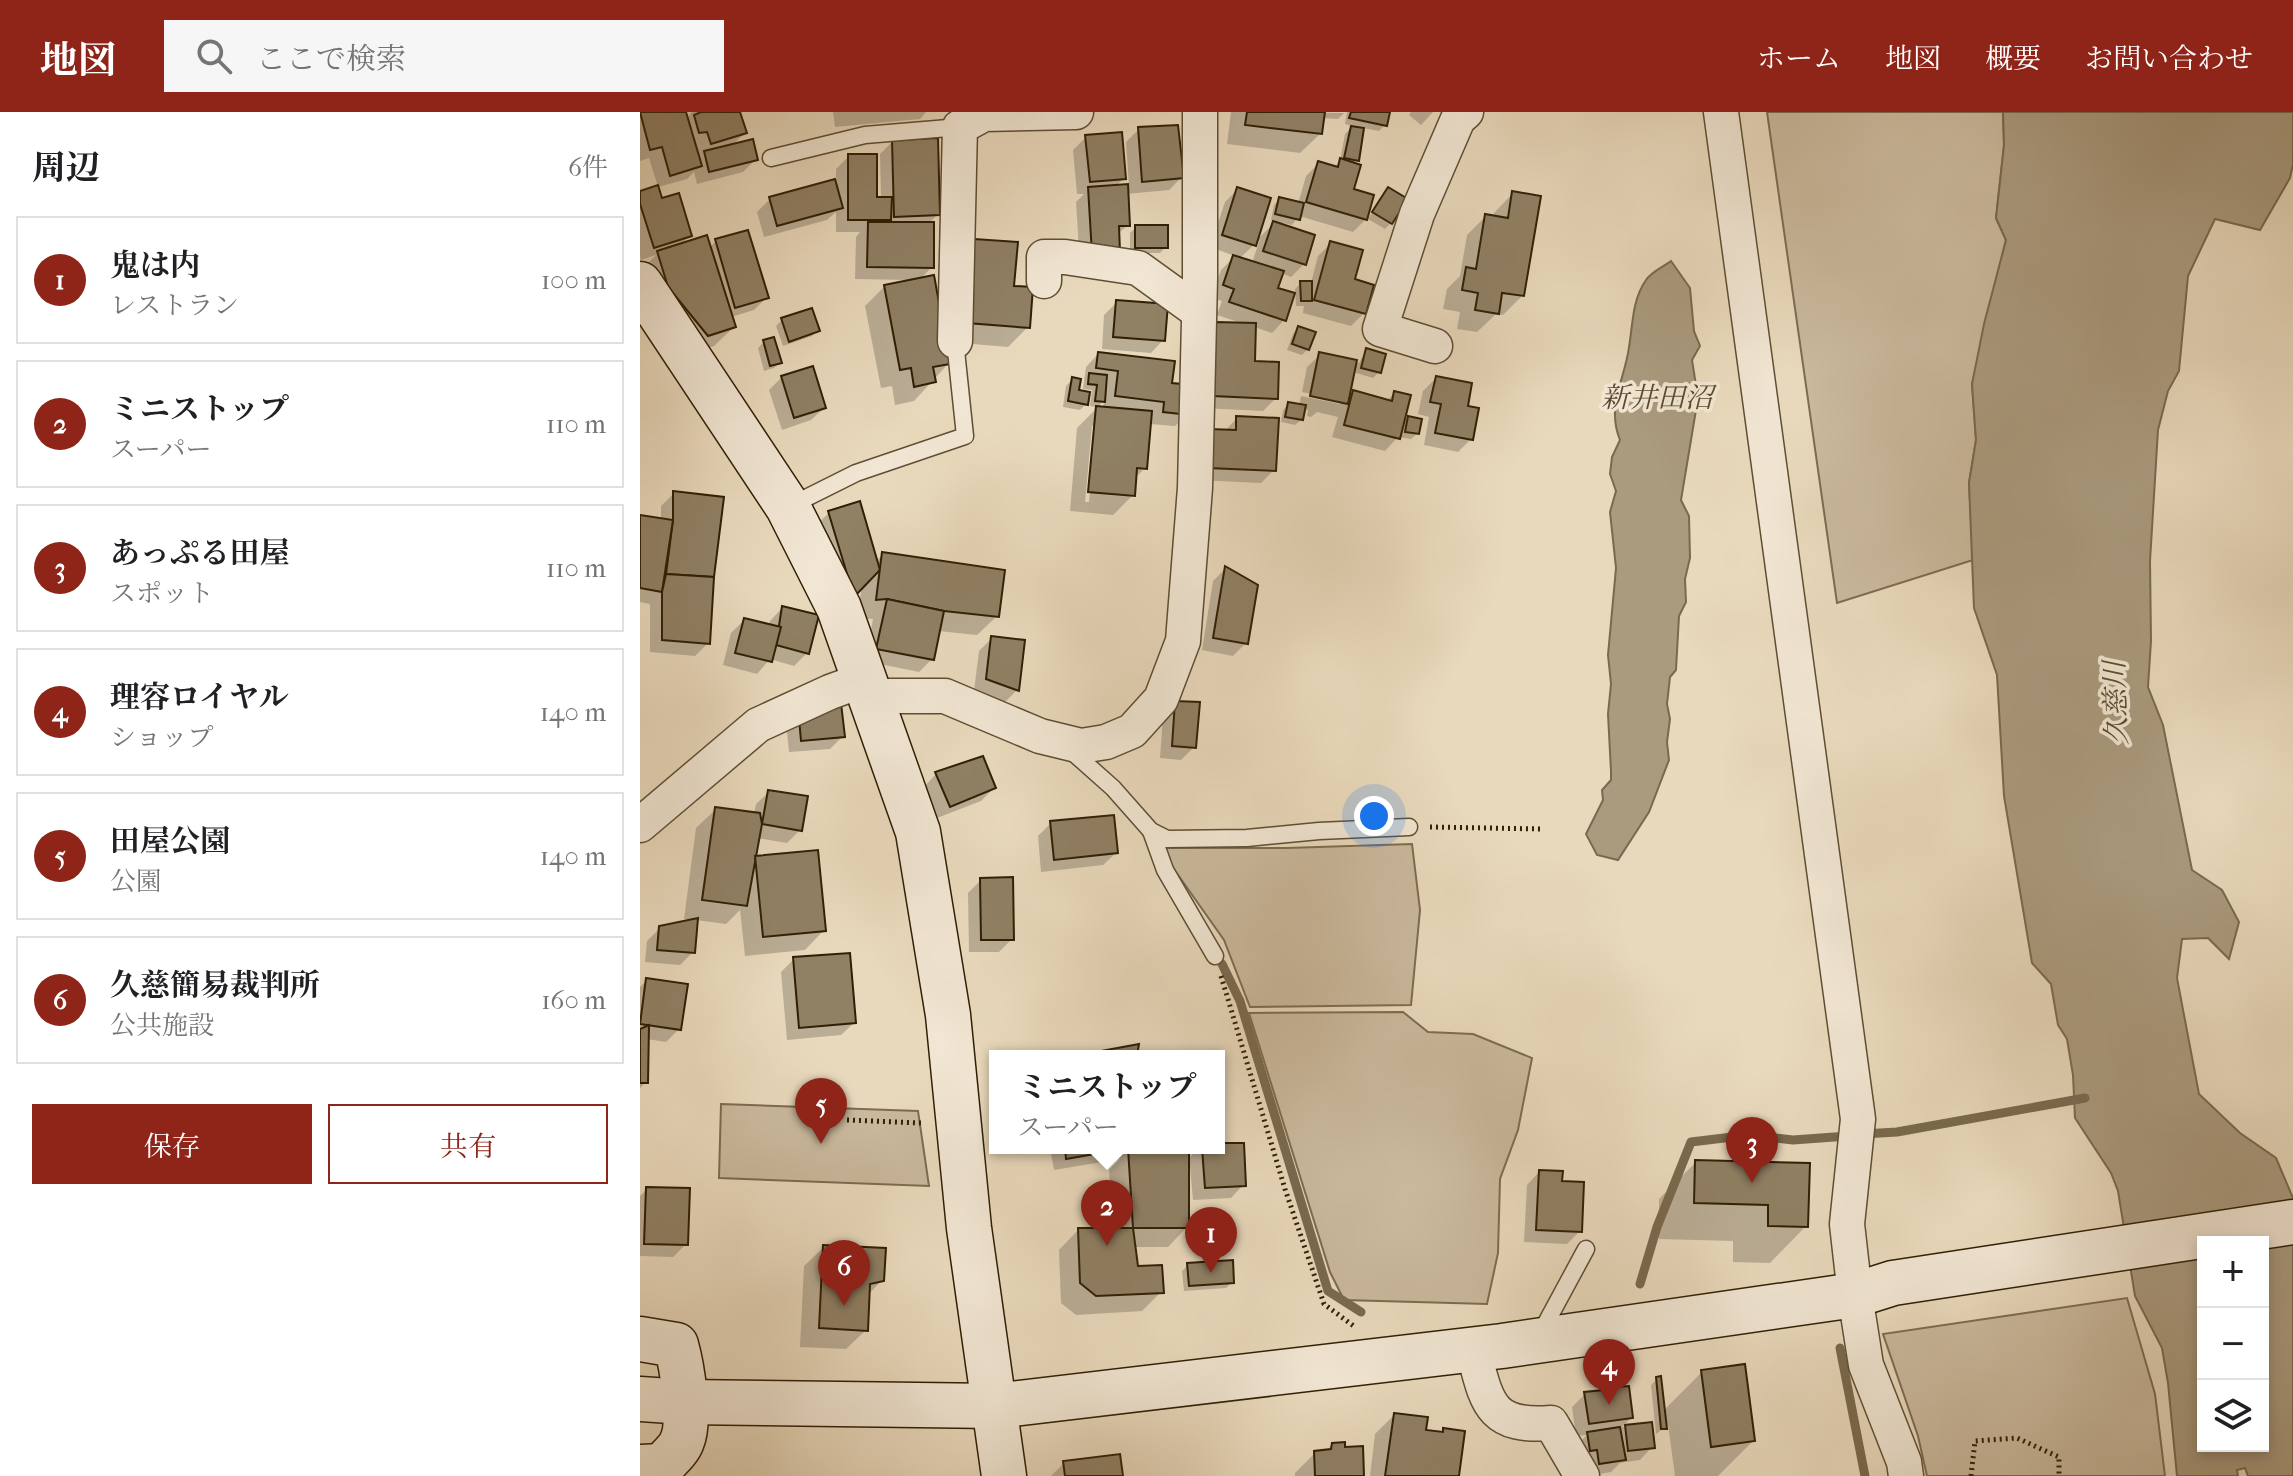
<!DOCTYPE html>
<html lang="ja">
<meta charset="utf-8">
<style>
body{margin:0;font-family:"IM FELL French Canon","Noto Serif JP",serif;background:#f6f6f6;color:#202124}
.controls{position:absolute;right:24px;bottom:24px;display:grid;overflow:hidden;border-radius:0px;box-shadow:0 4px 12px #0003}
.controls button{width:72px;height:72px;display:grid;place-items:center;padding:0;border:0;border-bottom:2px solid #e0e0e0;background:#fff;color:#202124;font:40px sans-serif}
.you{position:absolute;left:734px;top:704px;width:28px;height:28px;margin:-20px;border:6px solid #fff;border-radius:50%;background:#1a73e8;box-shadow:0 0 0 12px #1a73e833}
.badge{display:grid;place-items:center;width:52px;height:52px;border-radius:50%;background:#8f2418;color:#fff;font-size:26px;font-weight:700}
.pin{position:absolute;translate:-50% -66px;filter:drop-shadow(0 2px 4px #0008)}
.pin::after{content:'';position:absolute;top:42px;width:28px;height:24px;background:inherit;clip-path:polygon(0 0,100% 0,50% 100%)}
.popup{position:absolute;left:349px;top:938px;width:236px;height:104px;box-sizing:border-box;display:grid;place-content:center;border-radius:0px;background:#fff;filter:drop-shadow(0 2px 6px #0005);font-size:26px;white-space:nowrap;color:#757577}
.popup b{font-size:30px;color:#202124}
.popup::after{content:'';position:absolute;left:50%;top:100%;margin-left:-16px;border:16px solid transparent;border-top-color:#fff}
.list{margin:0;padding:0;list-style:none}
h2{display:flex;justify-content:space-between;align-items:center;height:104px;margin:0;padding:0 32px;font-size:34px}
h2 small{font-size:26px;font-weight:400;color:#757577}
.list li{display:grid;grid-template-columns:52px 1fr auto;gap:24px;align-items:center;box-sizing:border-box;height:128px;margin:0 16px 16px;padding:0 16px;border:2px solid #e0e0e0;border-radius:0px}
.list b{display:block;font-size:30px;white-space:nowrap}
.list p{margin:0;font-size:26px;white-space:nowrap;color:#757577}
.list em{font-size:26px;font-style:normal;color:#757577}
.actions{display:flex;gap:16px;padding:24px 32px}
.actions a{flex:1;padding:18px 0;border:2px solid #8f2418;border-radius:0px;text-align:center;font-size:28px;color:#8f2418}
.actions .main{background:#8f2418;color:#fff}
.icon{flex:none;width:44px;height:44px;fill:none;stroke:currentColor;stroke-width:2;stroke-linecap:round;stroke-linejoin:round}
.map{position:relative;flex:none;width:1653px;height:1364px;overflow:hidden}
header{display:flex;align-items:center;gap:48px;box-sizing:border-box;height:112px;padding:0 40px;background:#8f2418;color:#fff}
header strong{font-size:38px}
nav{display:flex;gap:44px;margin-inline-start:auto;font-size:28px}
.search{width:560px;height:72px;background:#f6f6f6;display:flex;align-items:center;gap:20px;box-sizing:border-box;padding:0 28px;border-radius:0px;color:#757577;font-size:30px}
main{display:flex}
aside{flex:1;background:#fff}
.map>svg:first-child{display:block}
.green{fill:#cab99d;stroke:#7d6c51;stroke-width:2}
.water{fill:#aa9a7e;stroke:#79694e;stroke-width:2;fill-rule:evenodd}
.shadow{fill:#0003;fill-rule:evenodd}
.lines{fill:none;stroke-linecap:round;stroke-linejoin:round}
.stream{stroke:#79694e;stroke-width:9}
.building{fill:#908064;stroke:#301f05;stroke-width:2}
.lane-casing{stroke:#5e4e33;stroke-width:19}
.street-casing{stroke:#5e4e33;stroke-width:37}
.secondary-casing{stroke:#301f05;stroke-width:47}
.path{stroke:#301f05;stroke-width:5;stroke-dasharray:2 4;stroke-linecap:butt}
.lane{stroke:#f1e6d3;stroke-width:16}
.street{stroke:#f1e6d3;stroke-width:34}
.secondary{stroke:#f1e6d3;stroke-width:44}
.labels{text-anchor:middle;stroke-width:7;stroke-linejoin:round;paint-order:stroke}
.water-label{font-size:28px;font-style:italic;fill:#5b4a2f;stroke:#f1e6d3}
</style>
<header>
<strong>地図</strong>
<div class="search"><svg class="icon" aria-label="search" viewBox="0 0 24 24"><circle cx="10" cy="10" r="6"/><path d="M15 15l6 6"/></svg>ここで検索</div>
<nav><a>ホーム</a><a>地図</a><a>概要</a><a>お問い合わせ</a></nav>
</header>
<main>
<aside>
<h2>周辺<small>6件</small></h2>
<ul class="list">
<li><span class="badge">1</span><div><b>鬼は内</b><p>レストラン</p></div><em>100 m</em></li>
<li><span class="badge">2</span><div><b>ミニストップ</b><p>スーパー</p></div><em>110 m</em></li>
<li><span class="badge">3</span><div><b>あっぷる田屋</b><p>スポット</p></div><em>110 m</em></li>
<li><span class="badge">4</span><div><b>理容ロイヤル</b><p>ショップ</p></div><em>140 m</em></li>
<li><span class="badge">5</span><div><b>田屋公園</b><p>公園</p></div><em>140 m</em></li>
<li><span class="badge">6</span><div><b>久慈簡易裁判所</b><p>公共施設</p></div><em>160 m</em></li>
</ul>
<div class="actions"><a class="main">保存</a><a>共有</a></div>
</aside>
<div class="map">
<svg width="1653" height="1364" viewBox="0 0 1653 1364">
<rect width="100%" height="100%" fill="#e9d9bc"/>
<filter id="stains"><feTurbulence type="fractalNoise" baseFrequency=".0025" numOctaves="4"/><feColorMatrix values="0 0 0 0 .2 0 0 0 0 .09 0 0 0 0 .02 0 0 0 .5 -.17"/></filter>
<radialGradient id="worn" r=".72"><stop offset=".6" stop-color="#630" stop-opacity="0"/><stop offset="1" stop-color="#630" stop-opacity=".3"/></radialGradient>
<g class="green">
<polygon points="1127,0 1363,0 1364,33 1356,106 1366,128 1332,272 1336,328 1329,371 1333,448 1197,491"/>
<polygon points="772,732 780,798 771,893 610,895 584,828 519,736 647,736"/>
<polygon points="763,900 788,920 833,922 892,946 878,1018 860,1067 858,1141 847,1192 704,1188 690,1160 609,901"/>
<polygon points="81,992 278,999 289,1074 79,1066"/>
<polygon points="1487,1186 1515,1282 1525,1364 1287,1364 1278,1324 1243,1222"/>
</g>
<g class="water">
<path d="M1363,0H1653V52L1650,66L1620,118L1575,107L1548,164L1539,259L1528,279L1518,318L1510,449L1511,529L1508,575L1523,613L1552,758L1582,778L1599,810L1589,847L1568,826L1542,827L1537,866L1559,982L1600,1021L1636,1046L1653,1086V1364H1608L1605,1356L1597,1358L1598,1364H1537L1528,1271L1522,1236L1495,1184L1478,1079L1471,1061L1435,1006L1433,963L1427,927L1418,913L1411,872L1392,851L1364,684L1357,563L1334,496L1329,371L1336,328L1332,272L1344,212L1366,128L1356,106L1364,33ZM1563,1130H1623V1334H1563Z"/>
<path d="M1031,149L1050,176L1054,219L1060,234L1052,248L1058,286L1041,388L1049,404L1050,446L1045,467L1046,490L1039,504L1036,558L1030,565L1027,592L1030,607L1027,630L1029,648L1009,700L978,748L957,743L946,722L963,688L962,678L971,668V659L968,602L971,572L968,543L976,456L970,400L976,379L970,362L972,345L980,328C966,294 985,267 989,235C993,212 992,188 1006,168C1011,160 1023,155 1031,149Z"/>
</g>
<g class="shadow">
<polygon points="0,0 44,0 46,7 52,0 98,0 105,21 91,34 116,47 103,60 57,72 54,60 47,67 18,75 9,46 0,49"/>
<polygon points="193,0 286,0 280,7 195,15"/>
<polygon points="591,0 704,1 705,0 698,7 682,6 680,22 660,41 587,32"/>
<path d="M707,0H748L745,13L739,19L723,16L717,48L712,52V79L726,107L713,120L659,104L652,113L643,111L642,114L664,152L651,165L641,161L636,177L644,208L632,221L614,215L613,251L636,286L623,299L561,296L604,212L577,203L582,189L572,186L581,158L595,144L570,135L585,90L598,77L615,130L636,109L631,108L634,93L640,87L658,92L666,64L679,51L694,56L700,49L705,22L713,14L705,12ZM620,127L612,151L599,147Z"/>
<polygon points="771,0 793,0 781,13 769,3"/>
<polygon points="499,17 542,65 529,78 486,82 488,113 440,154 436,90 444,82 437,82 433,38 446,25 484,66 475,75 489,74 486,30"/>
<polygon points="252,30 298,102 288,112 292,155 279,168 308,252 274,289 255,293 252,274 241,276 225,194 245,174 269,170 269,168 215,167 216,125 220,120 196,120 196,100 187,108 124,125 117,100 130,87 196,69 196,57 209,44 235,87 241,87 240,42"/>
<polygon points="0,81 21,88 50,124 39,134 69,136 76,129 126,186 114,198 91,205 94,215 74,234 48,243 0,159 16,143 1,148 0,144"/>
<polygon points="873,81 883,183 863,203 856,202 837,220 817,217 820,200 803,197 807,177 820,164 827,123 846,104 853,105 854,101"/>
<polygon points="743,83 751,111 745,117 728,107"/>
<polygon points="496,115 526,135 520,141 490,141 490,121"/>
<polygon points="691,131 713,169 724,201 711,214 663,201 664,194 656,194 655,177 661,171 671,171 678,144"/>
<polygon points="372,176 388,215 368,235 309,230"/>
<polygon points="477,190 523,228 511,241 462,237 464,203"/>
<polygon points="142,208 178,218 172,224 143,234 136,214"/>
<polygon points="659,216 668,237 662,243 647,238 653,222"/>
<polygon points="124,230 140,250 134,256 124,259 118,236"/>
<polygon points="726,238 739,260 733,266 713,260 707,287 713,280 746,289 755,281 761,313 768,306 777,322 771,327 758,325 745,339 692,325 698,305 677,300 671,305 667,304 668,298 663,297 661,308 655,313 641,310 643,298 649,292 659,294 661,284 700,292 700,288 662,280 667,255 680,243 719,251"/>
<path d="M458,242L530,273L548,302L535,314L509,312L505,356L494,367L493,383L473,403L430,399L437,316L457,296L463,297L464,288L458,295L450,294L452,278L443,277L446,255ZM452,314H456L449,390H445Z"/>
<polygon points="142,265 184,296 171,308 142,318 129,278"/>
<polygon points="796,266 825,296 831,327 818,340 784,333 789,305 778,302 783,279"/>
<polygon points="432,268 446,292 440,298 423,295 426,274"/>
<polygon points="597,306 634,358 621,371 556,368 584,320"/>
<path d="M34,381L72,464L68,531L55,544L10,540V492L0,490V405L21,408V394ZM28,446L27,468L21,467Z"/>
<polygon points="189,401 235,450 243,443 357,504 337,523 298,519 292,547 279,560 225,549 233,507 217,506 222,474 201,495 176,413"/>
<polygon points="585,457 606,531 593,544 562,538 573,469"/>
<polygon points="142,496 167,541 154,554 130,547 117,562 83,553 91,521 104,508 129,515 130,509"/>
<polygon points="352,526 383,530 377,578 364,591 334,579 339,539"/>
<polygon points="536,591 554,635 541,648 520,646 523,604"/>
<polygon points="200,593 203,624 190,637 149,640 146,610"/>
<polygon points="296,662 354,676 341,689 297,706 284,675"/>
<polygon points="129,680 160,718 147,731 117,726 113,746 176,740 184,818 165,838 105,844 100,798 86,812 56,808 53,840 40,853 5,850 7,829 20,816 55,808 44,807 56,716 76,697 114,702 116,692"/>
<polygon points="411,711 476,741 463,753 401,760 398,724"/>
<polygon points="341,768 372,827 359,840 329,840 328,781"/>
<polygon points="154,847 214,911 201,923 147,928 141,860"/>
<polygon points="7,868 39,917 26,930 7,927 6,970 0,976 0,875"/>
<polygon points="579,1033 603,1073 591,1086 553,1088 550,1055 547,1055 547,1115 528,1135 494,1135 496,1156 521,1180 502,1199 436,1203 421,1191 419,1138 438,1118 473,1118 469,1058 480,1047 414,1058 410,1036 485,1036 483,1038 547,1042 547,1048 559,1036 579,1036"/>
<polygon points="1056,1050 1166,1114 1130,1151 1093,1150 1093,1129 1019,1127 1019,1087"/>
<polygon points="899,1060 920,1071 940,1119 927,1132 884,1130 887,1073"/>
<polygon points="7,1077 46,1132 33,1145 0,1144 0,1084"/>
<polygon points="184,1135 242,1168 227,1184 226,1218 206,1237 160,1235 164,1154"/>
<polygon points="548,1153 592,1170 586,1176 544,1179 542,1159"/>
<polygon points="1062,1260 1113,1329 1078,1364 1035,1364 1028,1313 1016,1322 1011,1273 1017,1267 1023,1299"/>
<polygon points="965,1275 976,1278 991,1306 982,1315 1010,1312 1012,1335 1000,1348 980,1351 971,1360 947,1364 935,1335 947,1323 936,1324 932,1295 945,1282 959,1281"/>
<polygon points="754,1303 784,1320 800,1322 804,1318 817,1364 730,1364 735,1322"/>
<polygon points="693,1332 704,1337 722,1364 655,1364 655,1361 675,1341 685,1340"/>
<polygon points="424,1351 481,1364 411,1364"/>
</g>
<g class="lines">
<g class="stream">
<polyline points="582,852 600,889 688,1179 721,1200"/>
<polyline points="1223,1022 1257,1020 1445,986"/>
<polyline points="1000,1172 1017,1115 1051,1030 1109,1023 1153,1028 1208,1024"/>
<polyline points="1200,1236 1225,1364"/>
</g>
</g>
<g class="building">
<polygon points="0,0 46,0 62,54 30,64 22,35 10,38"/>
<polygon points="61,0 100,0 107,21 71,32 67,20 59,21 54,3"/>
<polygon points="607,0 685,0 682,22 605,13"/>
<polygon points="711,0 750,0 747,14 709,6"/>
<polygon points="538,13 544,66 502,70 498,15"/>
<polygon points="711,14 724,16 719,49 704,46"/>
<polygon points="482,20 486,67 450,70 445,23"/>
<polygon points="298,26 300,103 254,105 252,28"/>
<polygon points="113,27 118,48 69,60 64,39"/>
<polygon points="208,42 237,42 237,85 252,85 251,108 208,108"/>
<polygon points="700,46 721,53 714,77 734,83 727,108 666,90 678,49 698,55"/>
<polygon points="195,67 203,96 137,114 129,85"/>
<polygon points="488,72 490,114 479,114 480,140 452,142 448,75"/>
<polygon points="18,73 22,86 39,81 52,124 14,136 0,92 0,79"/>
<polygon points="597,75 631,86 616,134 582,123"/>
<polygon points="748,75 768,87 752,112 732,100"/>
<polygon points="872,79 901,84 884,184 862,181 859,202 835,198 838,181 822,178 826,155 836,157 845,102 868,106"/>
<polygon points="639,85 664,91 660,108 635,102"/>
<polygon points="633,109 675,123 666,153 623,139"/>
<polygon points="228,110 294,110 294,156 227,155"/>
<rect x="495" y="113" width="33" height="23"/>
<polygon points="108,118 129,186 95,196 75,127"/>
<polygon points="67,123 96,215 68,224 28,175 17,139"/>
<polygon points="334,127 378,130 374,174 393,175 390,216 327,211"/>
<polygon points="690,129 723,138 715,167 734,173 726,202 674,188"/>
<polygon points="593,143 644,159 638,176 655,181 646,209 589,190 594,177 583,173"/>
<polygon points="294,163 310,252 293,255 296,270 274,275 271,256 260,258 244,173"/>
<polygon points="660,169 672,169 672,189 661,189"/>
<polygon points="476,188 528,192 525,229 473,225"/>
<polygon points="172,196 180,219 149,230 141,206"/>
<polygon points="575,210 616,211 615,249 639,250 638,287 573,284"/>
<polygon points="658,214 676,220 669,238 652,232"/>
<polygon points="134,225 142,251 130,254 123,228"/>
<polygon points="726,236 746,242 741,261 721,256"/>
<polygon points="458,240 535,249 532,271 553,273 549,303 523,300 524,290 475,284 478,259 456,256"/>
<polygon points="679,240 717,248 708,292 670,284"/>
<polygon points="173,254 186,296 154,306 141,264"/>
<polygon points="449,261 467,263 465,290 455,289 457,273 448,272"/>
<polygon points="796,264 832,271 828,294 839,296 833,328 795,321 801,292 790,290"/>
<polygon points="432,265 441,267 439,278 450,280 448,293 428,289"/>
<polygon points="713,278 752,289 754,279 771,283 760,327 704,313"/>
<polygon points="648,290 666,293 663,308 645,305"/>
<polygon points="456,294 512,299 507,357 497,356 495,384 448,380"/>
<polygon points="596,304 639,306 636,359 568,356 570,317 596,318"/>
<polygon points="768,304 782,307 779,322 765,320"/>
<polygon points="33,379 84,385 74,465 26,462 33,408"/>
<polygon points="220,389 240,458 214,485 188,399"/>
<polygon points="0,403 33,408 22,480 0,476"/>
<polygon points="242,440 365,458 359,505 304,499 247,487 236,488"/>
<polygon points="585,454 618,473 608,532 573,526"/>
<polygon points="26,462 74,465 70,532 22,528 22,480"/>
<polygon points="247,487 304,499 294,548 236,537"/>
<polygon points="142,494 179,503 169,542 136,533"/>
<polygon points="104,506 141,515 132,550 95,541"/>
<polygon points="351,524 385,528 379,579 346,567"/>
<polygon points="535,589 560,590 556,636 532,634"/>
<polygon points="201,591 205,625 161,629 158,595"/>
<polygon points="343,644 356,676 310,695 295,660"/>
<polygon points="128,678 168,684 162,719 122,712"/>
<polygon points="75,695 120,701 122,712 107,794 62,788"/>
<polygon points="474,703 478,741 414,748 410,709"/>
<polygon points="178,738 186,819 123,825 115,744"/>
<polygon points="373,765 374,828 341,828 340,766"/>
<polygon points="58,806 55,841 17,838 19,814"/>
<polygon points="210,841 216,911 159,916 153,845"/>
<polygon points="6,866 48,872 41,918 0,912"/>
<polygon points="9,913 8,971 0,971 0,917"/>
<polygon points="499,932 497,944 434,944"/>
<polygon points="579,1031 604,1031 606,1074 565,1076 562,1036 579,1036"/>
<polygon points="425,1036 488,1036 426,1047"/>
<polygon points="488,1036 549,1040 549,1116 493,1116"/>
<polygon points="1055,1048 1170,1051 1168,1115 1128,1114 1128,1093 1054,1091"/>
<polygon points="899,1058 923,1059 922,1069 944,1070 942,1120 896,1118"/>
<polygon points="6,1075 50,1076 48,1133 4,1132"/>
<polygon points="438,1116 493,1116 498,1154 522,1153 524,1181 456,1184 440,1171"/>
<polygon points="183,1133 246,1136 244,1169 230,1172 228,1219 179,1216"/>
<polygon points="593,1148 594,1171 549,1174 547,1151"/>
<polygon points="1105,1252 1115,1329 1071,1335 1061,1258"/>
<polygon points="1021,1264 1027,1317 1021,1317 1016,1265"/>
<polygon points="977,1271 977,1275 989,1274 993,1306 949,1312 944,1280 964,1278 964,1273"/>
<polygon points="754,1301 788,1305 786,1318 803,1320 803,1316 825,1319 819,1364 745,1364"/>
<polygon points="1012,1310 1015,1336 988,1339 985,1313"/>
<polygon points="980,1315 986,1348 959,1352 957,1338 950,1339 947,1320"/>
<polygon points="705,1330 705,1335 723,1334 724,1364 675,1364 674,1339 691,1337 692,1331"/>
<polygon points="480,1342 483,1364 425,1364 423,1349"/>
</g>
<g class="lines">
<g class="lane-casing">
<g id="lane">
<polyline points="131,46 225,23 320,15"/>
<polyline points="150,394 216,361 325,324 315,229"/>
<polyline points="428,636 473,676 511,719 527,727 607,726 679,719 769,715"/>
<polyline points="511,719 525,758 575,844"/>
<polyline points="899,1224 946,1137"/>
</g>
</g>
<g class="street-casing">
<g id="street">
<polyline points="1081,0 1218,1007 1207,1112 1215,1183 1226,1253 1264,1350 1266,1364"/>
<polyline points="404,169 404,145 425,145 498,156 559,200"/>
<polyline points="315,229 320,15 344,2 436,0"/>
<polyline points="795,234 740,217 777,102 818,7 826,0"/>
<polyline points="230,584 305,584 400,624 441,634 466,630 492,619 521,587 543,529 555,376 560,166 560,0"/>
<polyline points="0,713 118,613 190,580 223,568"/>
<path d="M833,1238C847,1290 849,1316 911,1311L942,1364"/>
</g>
</g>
<g class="secondary-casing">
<g id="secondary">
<polyline points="0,172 148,395 199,496 278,720 308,903 329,1116 364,1364"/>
<path d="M0,1227L36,1233C42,1254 51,1310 42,1329C39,1338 28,1347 22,1354L0,1355"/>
<polyline points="0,1287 45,1290 355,1294 862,1234 1215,1183 1253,1171 1653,1110"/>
</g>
</g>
<g class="path">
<polyline points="790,715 901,717"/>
<polyline points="581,864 645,1077 684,1192 715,1215"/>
<polyline points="207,1008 282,1011"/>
<polyline points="1331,1364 1335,1329 1377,1326 1419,1345 1419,1364"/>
</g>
<use href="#lane" class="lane"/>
<use href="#street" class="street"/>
<use href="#secondary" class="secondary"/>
</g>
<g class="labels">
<g class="water-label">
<text x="1017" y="295">新井田沼</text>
<text transform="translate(1475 591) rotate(-92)" y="10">久慈川</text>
</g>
</g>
<rect width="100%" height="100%" filter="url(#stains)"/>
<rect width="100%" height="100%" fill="url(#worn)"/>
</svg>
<div class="controls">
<button>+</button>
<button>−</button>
<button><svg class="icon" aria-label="layers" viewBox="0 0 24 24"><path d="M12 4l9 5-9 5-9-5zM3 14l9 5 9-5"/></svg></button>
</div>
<div class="you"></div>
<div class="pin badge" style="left:571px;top:1161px">1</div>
<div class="pin badge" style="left:467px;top:1134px">2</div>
<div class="popup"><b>ミニストップ</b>スーパー</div>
<div class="pin badge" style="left:1112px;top:1071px">3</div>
<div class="pin badge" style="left:969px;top:1293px">4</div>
<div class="pin badge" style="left:181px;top:1032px">5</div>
<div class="pin badge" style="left:204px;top:1194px">6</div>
</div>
</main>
